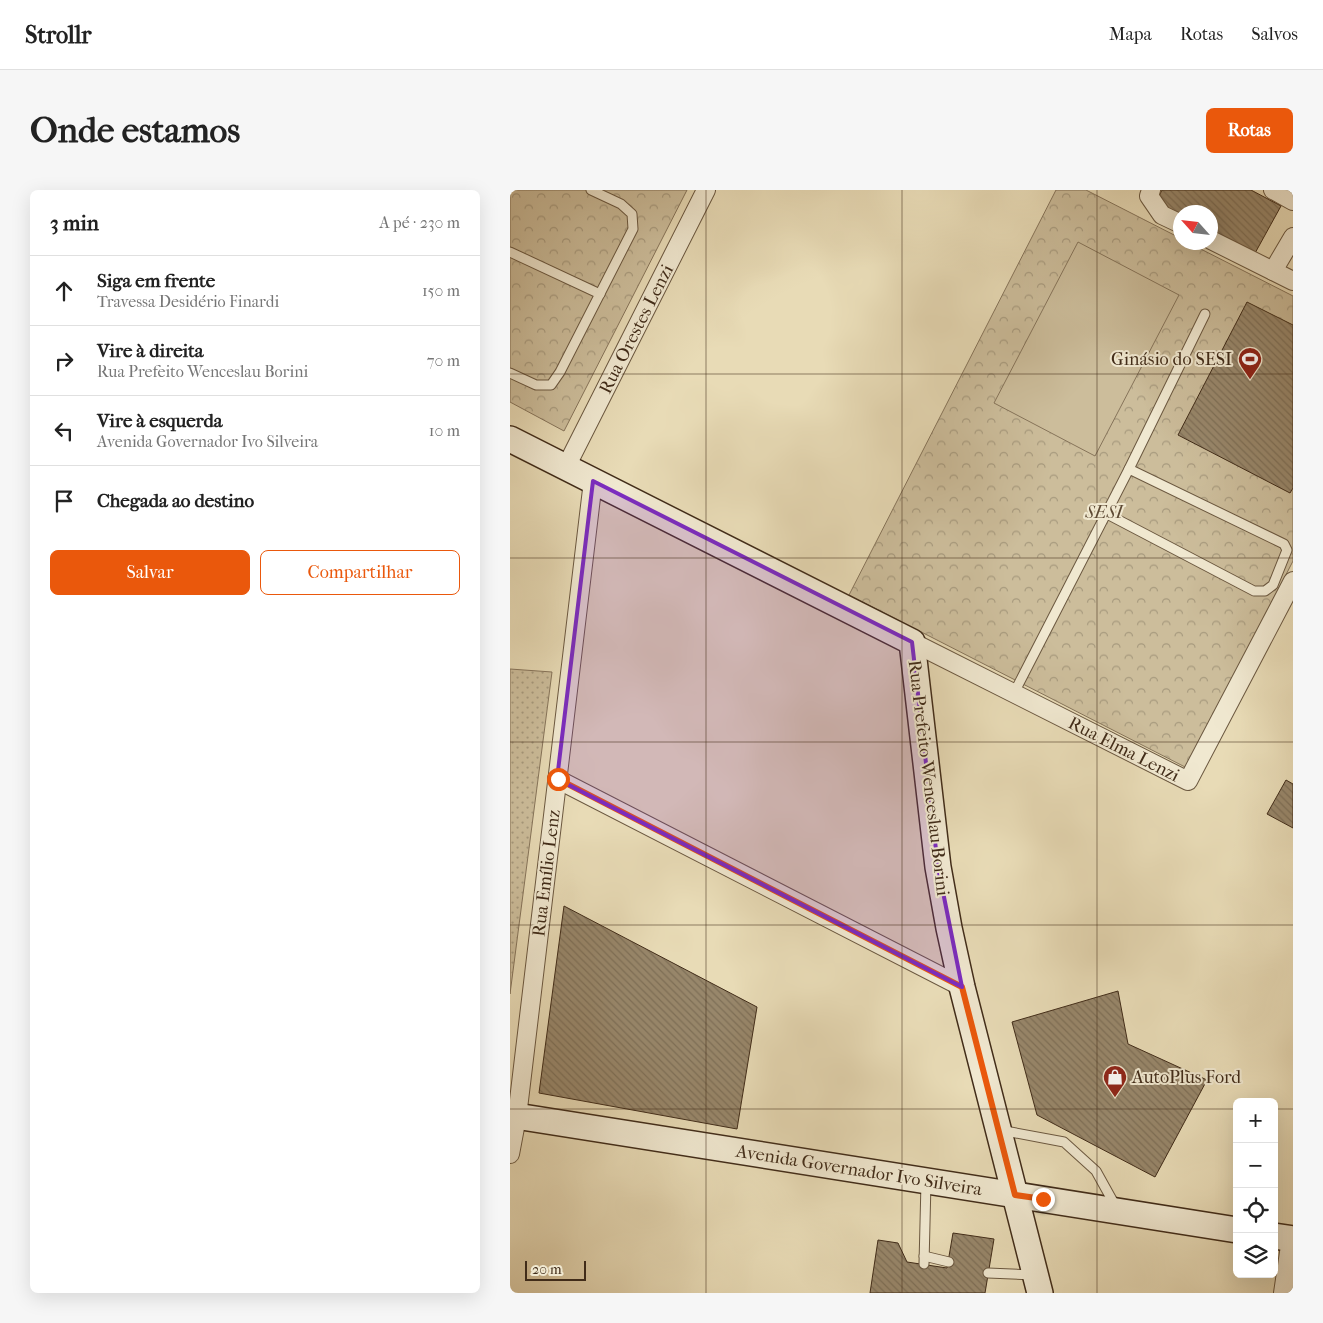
<!DOCTYPE html>
<html lang="pt">
<meta charset="utf-8">
<style>
body{margin:0;font-family:"IM FELL French Canon",serif;background:#f6f6f6;color:#222}
.controls{position:absolute;right:15px;bottom:15px;display:grid;overflow:hidden;border-radius:8px;box-shadow:0 5px 20px #0002}
.controls button{width:45px;height:45px;display:grid;place-items:center;padding:0;border:0;border-bottom:1px solid #e0e0e0;background:#fff;color:#222;font:25px sans-serif}
.compass{position:absolute;left:663px;top:15px;width:45px;height:45px;border-radius:50%;background:#fff;box-shadow:0 5px 20px #0002;rotate:297deg}
.scale{position:absolute;left:15px;bottom:12px;width:61px;box-sizing:border-box;padding-left:5px;border:2px solid #412c19;border-top:0;font-size:14px;line-height:18px;white-space:nowrap;color:#412c19;-webkit-text-stroke:4px #f0e8d0;paint-order:stroke}
.stop{position:absolute;width:15px;height:15px;margin:-11px;border:4px solid #ea580c;border-radius:50%;background:#fff}
.stop.end{background:#ea580c;border-color:#fff;box-shadow:0 1px 5px #0008}
.list{margin:0;padding:0;list-style:none}
h2{display:flex;justify-content:space-between;align-items:center;height:65px;margin:0;padding:0 20px;font-size:21px}
h2 small{font-size:16px;font-weight:400;color:#767676}
.list li{display:grid;grid-template-columns:32px 1fr auto;gap:15px;align-items:center;box-sizing:border-box;height:70px;padding:0 20px;border-top:1px solid #e0e0e0}
.list b{display:block;font-size:19px;white-space:nowrap}
.list p{margin:0;font-size:16px;white-space:nowrap;color:#767676}
.list em{font-size:16px;font-style:normal;color:#767676}
.actions{display:flex;gap:10px;padding:15px 20px}
.actions a{flex:1;padding:11px 0;border:1px solid #ea580c;border-radius:8px;text-align:center;font-size:18px;color:#ea580c}
.actions .main{background:#ea580c;color:#fff}
.icon{flex:none;width:28px;height:28px;fill:none;stroke:currentColor;stroke-width:2;stroke-linecap:round;stroke-linejoin:round}
.map{position:relative;flex:none;width:783px;height:1103px;overflow:hidden;border-radius:8px}
header{display:flex;align-items:center;gap:30px;box-sizing:border-box;height:70px;padding:0 25px;background:#fff;border-bottom:1px solid #e0e0e0}
header strong{font-size:24px}
nav{display:flex;gap:28px;margin-inline-start:auto;font-size:18px}
.intro{display:flex;align-items:center;justify-content:space-between;box-sizing:border-box;height:120px;padding:0 30px}
h1{margin:0;font-size:35px}
.button{padding:12px 22px;border-radius:8px;background:#ea580c;color:#fff;font-size:18px;font-weight:700}
main{display:flex;gap:30px;padding:0 30px}
aside{flex:1;background:#fff;border-radius:8px;box-shadow:0 5px 20px #0002}
.map>svg:first-child{display:block}
.grass{fill:url(#grass-dots);stroke:#86745a}
.forest{fill:url(#forest-crowns);stroke:#86745a}
.garden{fill:#ccbd9b;stroke:#86745a}
.building{fill:url(#building-back-hatch);stroke:#412c19}
.lines{fill:none;stroke-linecap:round;stroke-linejoin:round}
.lane-casing{stroke:#6b5840;stroke-width:11}
.street-casing{stroke:#6b5840;stroke-width:20}
.secondary-casing{stroke:#412c19;stroke-width:28}
.lane{stroke:#f0e8d0;stroke-width:9}
.street{stroke:#f0e8d0;stroke-width:18}
.secondary{stroke:#f0e8d0;stroke-width:25}
.route{stroke:#ea580c;stroke-width:6}
.marked{fill:#7b2cbf;fill-opacity:0.2;stroke:#7b2cbf;stroke-width:4;stroke-linejoin:round}
.grid{fill:none;stroke:#412c19;stroke-width:1;stroke-opacity:0.55}
.labels{text-anchor:middle;stroke-width:4;stroke-linejoin:round;paint-order:stroke}
.street-label{font-size:18px;fill:#412c19;stroke:#f0e8d0}
.poi-label{font-size:18px;fill:#412c19;stroke:#f0e8d0;text-anchor:end}
.park-label{font-size:18px;font-style:italic;fill:#5d4933;stroke:#f0e8d0}
</style>
<header>
<strong>Strollr</strong>
<nav><a>Mapa</a><a>Rotas</a><a>Salvos</a></nav>
</header>
<div class="intro"><h1>Onde estamos</h1><a class="button">Rotas</a></div>
<main>
<aside>
<h2>3 min<small>A pé · 230 m</small></h2>
<ul class="list">
<li><svg class="icon" aria-label="ahead" viewBox="0 0 24 24"><path d="M12 20V5M6 11l6-6 6 6"/></svg><div><b>Siga em frente</b><p>Travessa Desidério Finardi</p></div><em>150 m</em></li>
<li><svg class="icon" aria-label="right" viewBox="0 0 24 24"><path d="M7 20v-9h11M14 6l5 5-5 5"/></svg><div><b>Vire à direita</b><p>Rua Prefeito Wenceslau Borini</p></div><em>70 m</em></li>
<li><svg class="icon" aria-label="left" viewBox="0 0 24 24"><path d="M17 20v-9H6M10 6l-5 5 5 5"/></svg><div><b>Vire à esquerda</b><p>Avenida Governador Ivo Silveira</p></div><em>10 m</em></li>
<li><svg class="icon" aria-label="arrive" viewBox="0 0 24 24"><path d="M6 21V4h12l-3 4 3 4H6"/></svg><div><b>Chegada ao destino</b></div></li>
</ul>
<div class="actions"><a class="main">Salvar</a><a>Compartilhar</a></div>
</aside>
<div class="map">
<svg width="783" height="1103" viewBox="0 0 783 1103">
<defs>
<pattern id="grass-dots" width="8" height="8" patternUnits="userSpaceOnUse" patternTransform="scale(1.25)"><rect width="8" height="8" fill="#ccbd9b"/><path d="M2 2h.1M6 6h.1" fill="none" stroke="#a79a7e" stroke-width="1.8" stroke-linecap="round"/></pattern>
<pattern id="forest-crowns" width="20" height="18" patternUnits="userSpaceOnUse" patternTransform="scale(1.25)"><rect width="20" height="18" fill="#ccbd9b"/><path d="M2 6a3 3 0 1 1 6 0M12 15a3 3 0 1 1 6 0" fill="none" stroke="#a79a7e"/></pattern>
<pattern id="building-back-hatch" width="6" height="6" patternUnits="userSpaceOnUse" patternTransform="scale(1.25)"><rect width="6" height="6" fill="#98876b"/><path d="M-1 5l2 2M0 0l6 6M5-1l2 2" fill="none" stroke="#7e6f57"/></pattern>
</defs>
<rect width="100%" height="100%" fill="#e8dbb6"/>
<filter id="stains"><feTurbulence type="fractalNoise" baseFrequency=".004" numOctaves="4"/><feColorMatrix values="0 0 0 0 .2 0 0 0 0 .09 0 0 0 0 .02 0 0 0 .5 -.17"/></filter>
<radialGradient id="worn" r=".72"><stop offset=".6" stop-color="#630" stop-opacity="0"/><stop offset="1" stop-color="#630" stop-opacity=".3"/></radialGradient>
<polygon class="grass" points="0,479 42,482 0,804"/>
<g class="forest">
<polygon points="0,0 177,0 54,241 0,212"/>
<polygon points="546,0 576,0 670,48 671,52 679,53 783,106 783,371 677,578 339,405"/>
</g>
<polygon class="garden" points="568,52 669,105 585,266 484,213"/>
<g class="building">
<polygon points="652,0 741,0 771,16 744,65 701,41 701,22 671,22 671,25 646,12"/>
<polygon points="737,112 783,135 783,298 780,303 668,245"/>
<polygon points="776,590 783,594 783,638 757,624"/>
<polygon points="54,716 247,817 227,939 29,903"/>
<polygon points="608,801 618,854 697,890 645,987 527,925 502,832"/>
<polygon points="443,1043 484,1049 475,1103 360,1103 368,1050 388,1053 397,1072 437,1078"/>
</g>
<g class="lines">
<g class="lane-casing">
<g id="lane">
<polyline points="0,62 90,104"/>
<polyline points="0,183 26,195 41,195 50,182 123,39 122,24 111,14 81,0"/>
<polyline points="619,279 695,124"/>
<polyline points="504,503 619,279 774,354 777,360 763,395 755,401 744,401 597,324"/>
<polyline points="490,940 554,952 586,981 606,1017"/>
<polyline points="414,1066 439,1072"/>
<polyline points="414,1074 416,992"/>
<polyline points="478,1083 523,1085"/>
</g>
</g>
<g class="street-casing">
<g id="street">
<polyline points="641,0 639,6 652,25 671,34"/>
<polyline points="763,0 783,11"/>
<polyline points="701,50 783,91"/>
<polyline points="763,81 783,47"/>
<polyline points="56,277 196,0"/>
<polyline points="402,452 678,591 783,391"/>
<polyline points="47,589 452,797"/>
<polyline points="0,964 7,927 83,291"/>
<polyline points="773,1103 781,1049"/>
</g>
</g>
<g class="secondary-casing">
<g id="secondary">
<polyline points="0,249 402,452 428,677 439,738 452,797 530,1103"/>
<polyline points="0,925 727,1040"/>
<polyline points="764,1046 783,1049"/>
</g>
</g>
<use href="#lane" class="lane"/>
<use href="#street" class="street"/>
<use href="#secondary" class="secondary"/>
</g>
<g class="lines">
<polyline class="route" points="48,589 452,797 505,1005 533,1009"/>
</g>
<path class="marked" d="M83,291L402,452L428,677L452,797L47,589Z"/>
<path class="grid" d="M196,0V1103M392,0V1103M587,0V1103M0,184H783M0,368H783M0,552H783M0,735H783M0,919H727M764,919H783"/>
<defs>
<g id="stadium-pin" transform="scale(1.25)"><path d="M0 17L-7.5 6A9.5 9.5 0 1 1 7.5 6Z" fill="#8f2418" stroke="#f0e8d0"/><path d="M0-5a6.5 5 0 1 0 0 10a6.5 5 0 1 0 0-10ZM-3.5-1.8h7v3.6h-7Z" fill="#fff"/></g>
<g id="shop-pin" transform="scale(1.25)"><path d="M0 17L-7.5 6A9.5 9.5 0 1 1 7.5 6Z" fill="#8f2418" stroke="#f0e8d0"/><path d="M-5-2.5h2.3a2.7 3.5 0 0 1 5.4 0H5L5.5 6h-11ZM-1.5-2.5h3a1.5 2.3 0 0 0-3 0Z" fill="#fff"/></g>
</defs>
<g fill-rule="evenodd">
<use href="#stadium-pin" x="740" y="169"/>
<use href="#shop-pin" x="605" y="887"/>
</g>
<g class="labels">
<g class="street-label">
<text transform="translate(126 139) rotate(-63)" y="6">Rua Orestes Lenzi</text>
<text transform="translate(614 559) rotate(27)" y="6">Rua Elma Lenzi</text>
<text transform="translate(419 588) rotate(83)" y="6">Rua Prefeito Wenceslau Borini</text>
<text transform="translate(36 683) rotate(-83)" y="6">Rua Emílio Lenz</text>
<text transform="translate(349 980) rotate(9)" y="6">Avenida Governador Ivo Silveira</text>
</g>
<g class="poi-label">
<text x="722" y="175">Ginásio do SESI</text>
<text x="622" y="893" text-anchor="start">AutoPlus Ford</text>
</g>
<g class="park-label">
<text x="594" y="328">SESI</text>
</g>
</g>
<rect width="100%" height="100%" filter="url(#stains)"/>
<rect width="100%" height="100%" fill="url(#worn)"/>
</svg>
<div class="controls">
<button>+</button>
<button>−</button>
<button><svg class="icon" aria-label="locate" viewBox="0 0 24 24"><circle cx="12" cy="12" r="6"/><path d="M12 2v4M12 18v4M2 12h4M18 12h4"/></svg></button>
<button><svg class="icon" aria-label="layers" viewBox="0 0 24 24"><path d="M12 4l9 5-9 5-9-5zM3 14l9 5 9-5"/></svg></button>
</div>
<svg class="compass" viewBox="-18 -18 36 36"><path d="M0-13l5 13h-10z" fill="#e53935"/><path d="M0 13l5-13h-10z" fill="#767676"/></svg>
<div class="scale">20 m</div>
<div class="stop" style="left:48px;top:589px"></div>
<div class="stop end" style="left:533px;top:1009px"></div>
</div>
</main>
